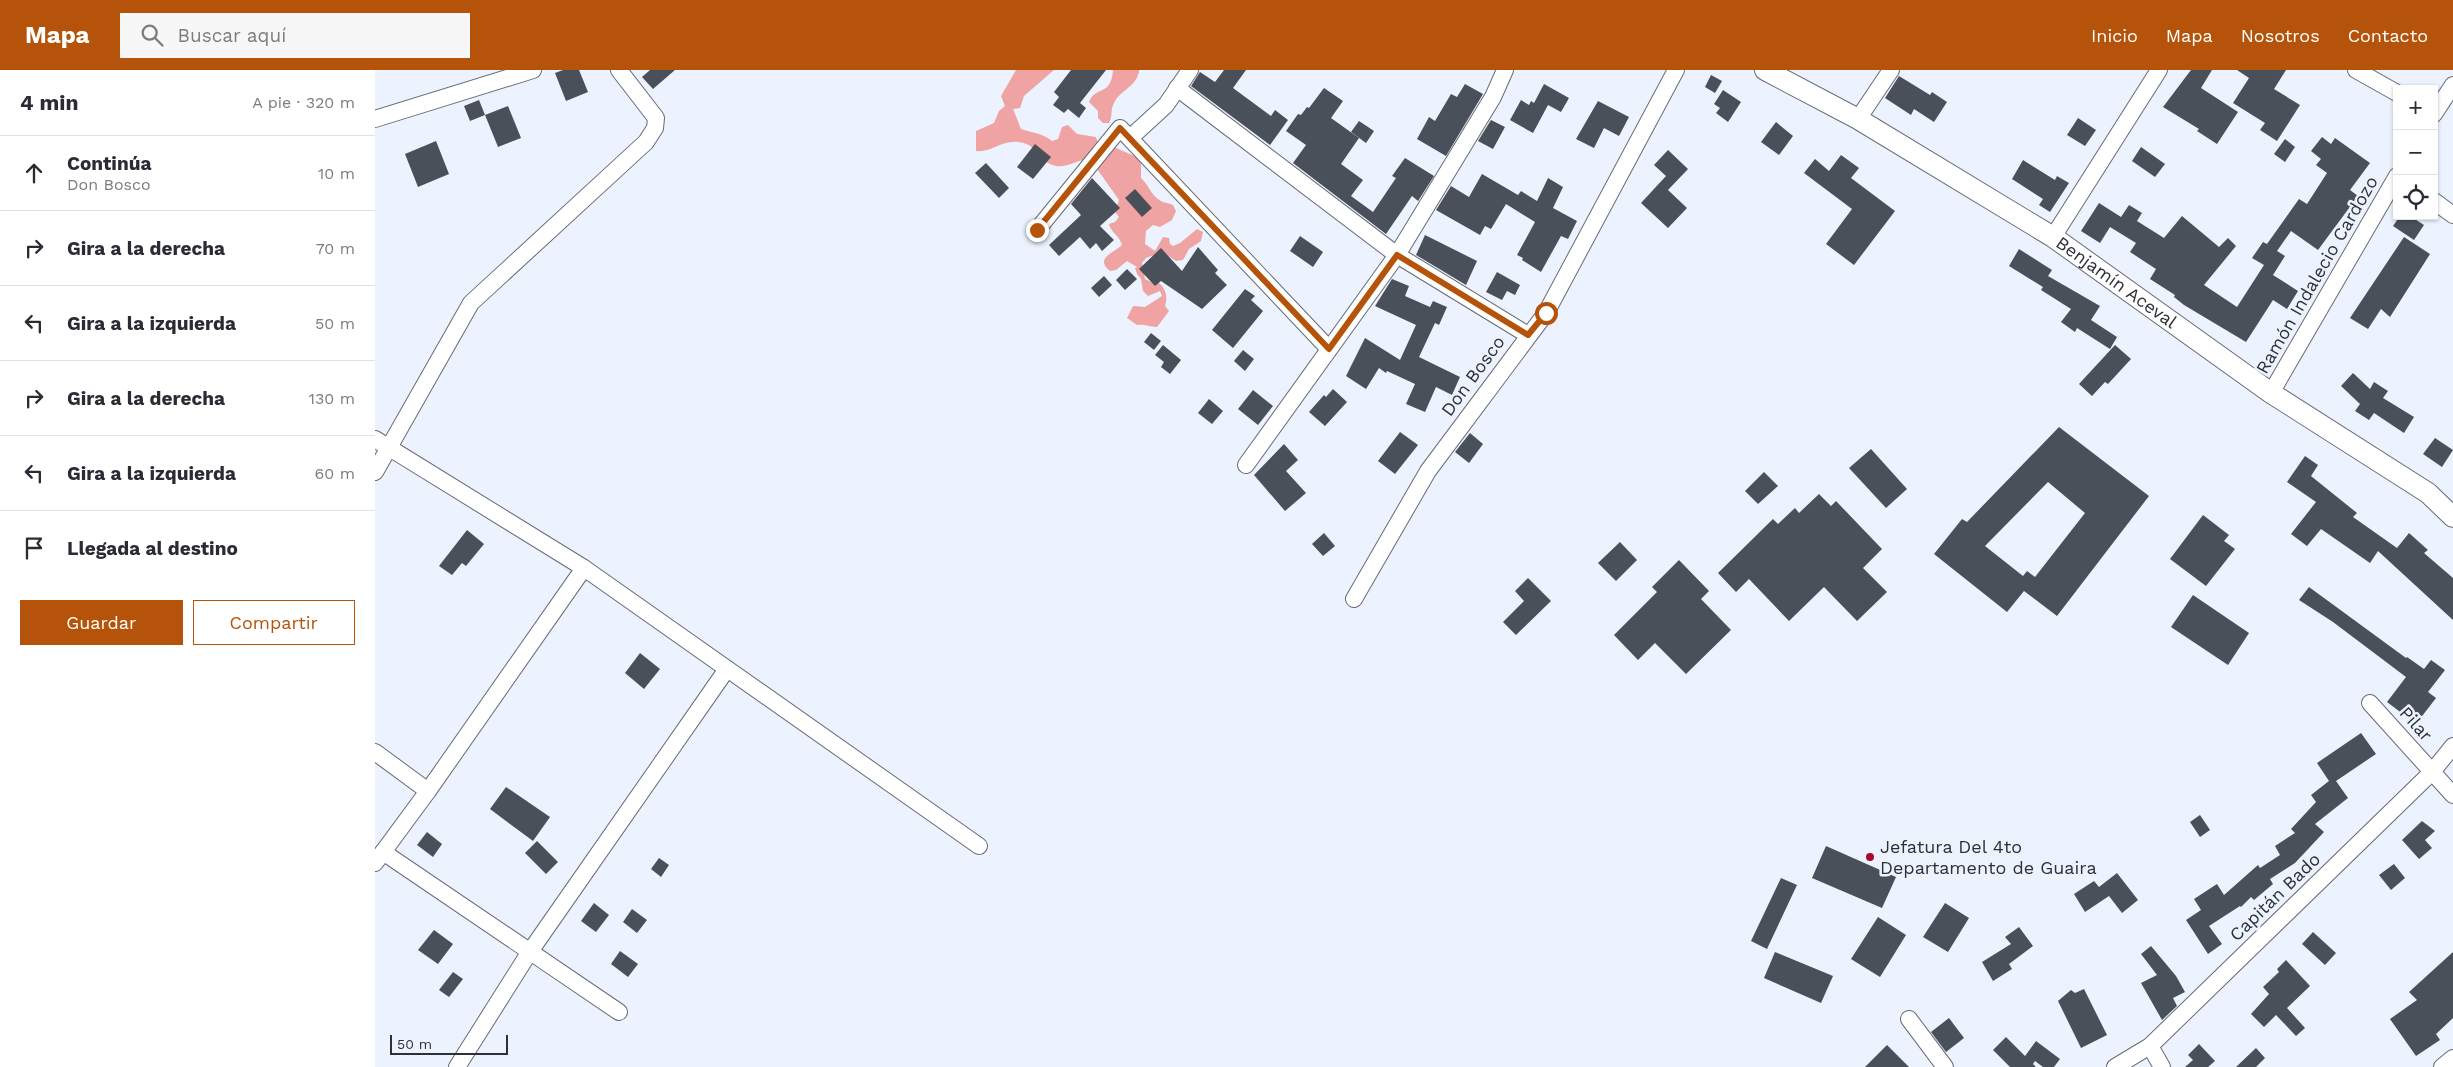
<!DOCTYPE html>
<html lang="es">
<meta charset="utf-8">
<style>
body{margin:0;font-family:"Work Sans",sans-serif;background:#f7f7f7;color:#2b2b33}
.controls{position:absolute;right:15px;top:15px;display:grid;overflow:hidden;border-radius:0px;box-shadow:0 1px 4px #0004}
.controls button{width:45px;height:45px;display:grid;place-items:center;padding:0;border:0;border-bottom:1px solid #e1e1e2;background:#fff;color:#2b2b33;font:25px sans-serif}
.scale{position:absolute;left:15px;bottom:12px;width:118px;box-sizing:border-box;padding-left:5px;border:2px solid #2d3034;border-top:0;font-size:14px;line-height:18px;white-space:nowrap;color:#2d3034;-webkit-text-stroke:4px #ecf3fe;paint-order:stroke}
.stop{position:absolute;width:15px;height:15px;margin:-11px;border:4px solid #b45309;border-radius:50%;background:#fff}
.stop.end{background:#b45309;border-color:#fff;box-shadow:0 1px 5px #0008}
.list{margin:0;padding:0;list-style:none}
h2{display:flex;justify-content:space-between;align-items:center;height:65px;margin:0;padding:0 20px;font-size:21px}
h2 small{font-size:16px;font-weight:400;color:#7c7c81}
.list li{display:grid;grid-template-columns:32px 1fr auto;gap:15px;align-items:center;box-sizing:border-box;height:75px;padding:0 20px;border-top:1px solid #e1e1e2}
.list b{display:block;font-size:19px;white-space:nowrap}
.list p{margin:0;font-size:16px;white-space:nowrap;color:#7c7c81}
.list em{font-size:16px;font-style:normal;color:#7c7c81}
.actions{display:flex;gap:10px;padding:15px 20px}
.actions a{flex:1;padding:11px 0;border:1px solid #b45309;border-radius:0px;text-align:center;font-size:18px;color:#b45309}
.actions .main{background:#b45309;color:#fff}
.icon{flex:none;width:28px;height:28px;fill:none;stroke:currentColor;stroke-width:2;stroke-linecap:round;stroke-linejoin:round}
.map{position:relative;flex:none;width:2078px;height:997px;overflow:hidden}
header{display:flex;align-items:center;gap:30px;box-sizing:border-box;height:70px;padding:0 25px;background:#b45309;color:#fff}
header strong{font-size:24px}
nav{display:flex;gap:28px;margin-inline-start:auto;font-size:18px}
.search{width:350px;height:45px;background:#f7f7f7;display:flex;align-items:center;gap:12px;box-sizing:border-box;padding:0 18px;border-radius:0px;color:#7c7c81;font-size:19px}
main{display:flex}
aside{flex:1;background:#fff}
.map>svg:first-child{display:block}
.forest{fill:#efa4a3}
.building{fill:#4a5059;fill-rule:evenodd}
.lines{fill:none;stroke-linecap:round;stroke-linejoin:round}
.minor-casing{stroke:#666c75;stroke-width:18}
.tertiary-casing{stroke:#666c75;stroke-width:22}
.minor{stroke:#fff;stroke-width:16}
.tertiary{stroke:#fff;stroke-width:20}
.route{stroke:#b45309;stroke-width:6}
.poi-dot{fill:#a60b2a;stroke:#ecf3fe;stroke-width:2}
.labels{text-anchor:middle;stroke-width:5;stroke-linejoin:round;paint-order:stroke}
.street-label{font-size:18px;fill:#2d3034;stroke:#ecf3fe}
.poi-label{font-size:18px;fill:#2d3034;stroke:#ecf3fe;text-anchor:start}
</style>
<header>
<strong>Mapa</strong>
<div class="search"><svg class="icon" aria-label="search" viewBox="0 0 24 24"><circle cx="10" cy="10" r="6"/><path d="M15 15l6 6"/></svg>Buscar aquí</div>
<nav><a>Inicio</a><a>Mapa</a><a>Nosotros</a><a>Contacto</a></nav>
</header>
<main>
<aside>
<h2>4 min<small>A pie · 320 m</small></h2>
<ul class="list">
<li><svg class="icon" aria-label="ahead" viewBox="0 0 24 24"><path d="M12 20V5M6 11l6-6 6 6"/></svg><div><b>Continúa</b><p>Don Bosco</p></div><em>10 m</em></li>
<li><svg class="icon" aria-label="right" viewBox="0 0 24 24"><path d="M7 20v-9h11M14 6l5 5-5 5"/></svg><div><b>Gira a la derecha</b></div><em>70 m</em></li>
<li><svg class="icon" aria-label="left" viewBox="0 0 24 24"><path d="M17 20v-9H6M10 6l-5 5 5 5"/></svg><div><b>Gira a la izquierda</b></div><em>50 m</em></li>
<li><svg class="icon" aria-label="right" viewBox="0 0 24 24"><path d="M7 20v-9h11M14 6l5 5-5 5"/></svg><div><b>Gira a la derecha</b></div><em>130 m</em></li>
<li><svg class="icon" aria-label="left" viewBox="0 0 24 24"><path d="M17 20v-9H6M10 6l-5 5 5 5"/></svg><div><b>Gira a la izquierda</b></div><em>60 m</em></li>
<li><svg class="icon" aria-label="arrive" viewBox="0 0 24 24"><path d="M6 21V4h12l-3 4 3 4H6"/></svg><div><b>Llegada al destino</b></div></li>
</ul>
<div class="actions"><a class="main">Guardar</a><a>Compartir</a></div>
</aside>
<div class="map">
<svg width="2078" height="997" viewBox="0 0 2078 997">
<rect width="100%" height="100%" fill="#ecf3fe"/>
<g class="forest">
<path d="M641,0H679L649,26L645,38L638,39L646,59C658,63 667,63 677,71L683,69L687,57L693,55L702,64L721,67L723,73L741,78L764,88L766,94V108C774,115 776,126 786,131C789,133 794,133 798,135L801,141L797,150L785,157L778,155L771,161L770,174L780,181L788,167L794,168L795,174L798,176L805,173L822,159L828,162L826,171L814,179L808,190L801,191L788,182L771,188L767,193L770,209L778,213H784C791,219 793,227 790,236L794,241L782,257C774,257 770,254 762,255L752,248L758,236L770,237L787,226L785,221L773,226L768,221L766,209L762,204L760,198L762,197L752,191L741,200L735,201C719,188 739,183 747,175C745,166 736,163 734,154L740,152L744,147L740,142L744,130L715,89C703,89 692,98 681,96C663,92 664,74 643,72C626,70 616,83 601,81V61L619,53L624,41L630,36L626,26Z"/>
<path d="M738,0H764V2C760,18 745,20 739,33C735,40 738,46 734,53H728L723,48V41L714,32C721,15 736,27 738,0Z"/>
</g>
<g class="building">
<polygon points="188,0 204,0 213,22 191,31 180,3"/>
<polygon points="275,0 300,0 278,19 267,7"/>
<polygon points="696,0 731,0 705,33 711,38 704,48 693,39 689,43 678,35 684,27 679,22"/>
<polygon points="849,0 871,0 858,18 896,46 900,40 913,50 895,75 816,16 825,2 840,12"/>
<polygon points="1816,0 1837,0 1826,18 1863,42 1842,74 1822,61 1824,59 1788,37"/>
<polygon points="1862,0 1911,0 1899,19 1925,35 1902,71 1885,60 1890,53 1858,33 1874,8"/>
<polygon points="1336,5 1347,11 1340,23 1330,17"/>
<polygon points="1524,6 1555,25 1557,22 1572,32 1559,52 1539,39 1536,45 1510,28"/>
<polygon points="1090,14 1108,24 1071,86 1042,69 1054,47 1060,51 1076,24 1082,27"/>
<polygon points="1169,14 1194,28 1186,42 1173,35 1158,63 1135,50 1146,30 1154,35 1156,31 1159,33"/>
<polygon points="949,18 968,31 956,48 984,68 966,94 988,110 976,126 998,142 1021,108 1017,106 1030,88 1059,106 1043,131 1037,126 1011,164 918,93 931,75 911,61 923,44 926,45 932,37 934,38"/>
<polygon points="1348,20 1366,32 1353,52 1341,43 1345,38 1339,34"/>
<polygon points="104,30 110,45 95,51 89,36"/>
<polygon points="1223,31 1254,47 1244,66 1229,58 1219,78 1201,69"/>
<polygon points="133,36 146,68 123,77 110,45"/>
<polygon points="1703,48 1721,60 1710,76 1692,65"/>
<polygon points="1116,50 1130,57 1118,79 1103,71"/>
<polygon points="984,51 999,61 991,73 976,62"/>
<polygon points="1401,52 1418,66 1404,85 1386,72"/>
<polygon points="1947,67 1956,74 1960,68 1995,93 1975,120 1983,126 1943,180 1916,161 1902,181 1910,186 1898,205 1923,221 1912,239 1898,230 1871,272 1809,235 1799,227 1800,225 1775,209 1781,199 1755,182 1761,173 1735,157 1725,173 1706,161 1724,133 1746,147 1754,135 1767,143 1762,151 1789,168 1807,146 1844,177 1853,168 1861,176 1829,215 1862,237 1889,195 1877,188 1888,172 1892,174 1924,129 1932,134 1952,103 1941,95 1946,89 1936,81"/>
<polygon points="1910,69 1920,77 1910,92 1899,84"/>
<polygon points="61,71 74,104 43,117 30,84"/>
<polygon points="660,74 676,87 658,109 642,97"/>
<polygon points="1766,77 1790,94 1780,107 1757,91"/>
<polygon points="1293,80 1313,99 1293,120 1312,138 1293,158 1266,133 1291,106 1279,95"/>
<polygon points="1466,85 1484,98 1476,108 1520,141 1479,195 1451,174 1477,139 1429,103 1440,89 1454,101"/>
<polygon points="1648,90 1680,110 1682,106 1694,113 1675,142 1664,135 1668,129 1637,109"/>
<polygon points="611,93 634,118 624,128 600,103"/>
<polygon points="1107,104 1143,125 1146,121 1162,131 1173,108 1188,117 1178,138 1202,151 1193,169 1186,166 1166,202 1147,190 1148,188 1142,185 1160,152 1131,134 1116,159 1110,156 1105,165 1061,140 1076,116 1094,127"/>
<polygon points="717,108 745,138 725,156 739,170 727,181 721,173 715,179 705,167 684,186 674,175 706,145 696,134"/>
<polygon points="760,119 777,138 767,147 750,128"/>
<polygon points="2025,146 2035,146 2049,155 2039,170 2018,156"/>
<polygon points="1050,165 1102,191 1091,215 1041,185"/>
<polygon points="925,166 948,182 938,197 915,181"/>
<polygon points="2029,167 2055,184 2015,247 2006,239 1993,259 1975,248"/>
<polygon points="823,177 843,200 840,203 852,215 827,239 786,211 780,216 764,199 786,178 807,201"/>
<polygon points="1644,179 1677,200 1673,206 1725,236 1716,250 1742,267 1735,279 1702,258 1700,262 1686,252 1696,239 1666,220 1668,217 1634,196"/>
<polygon points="752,199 762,209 750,220 741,210"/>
<polygon points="1122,202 1145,215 1140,225 1132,221 1127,230 1111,222"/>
<polygon points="729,206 737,215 724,227 716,218"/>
<polygon points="1017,209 1034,216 1030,226 1055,237 1058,231 1072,237 1064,255 1060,253 1044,287 1085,307 1077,325 1061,317 1050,342 1031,334 1040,314 1012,301 1011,303 1004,298 991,319 971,306 990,268 1025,290 1041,255 1000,236"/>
<polygon points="870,219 880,226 876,230 888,241 858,278 837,260"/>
<polygon points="776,263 786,271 779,280 769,272"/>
<polygon points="788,275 806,290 795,304 786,297 789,292 780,285"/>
<polygon points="1740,275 1756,289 1733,314 1730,312 1717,326 1704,314"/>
<polygon points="868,280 879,289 870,301 859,291"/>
<polygon points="1978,303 1995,319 1999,312 2013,321 2008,328 2039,347 2029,363 1999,343 1994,350 1980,341 1985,334 1966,316"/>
<polygon points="958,319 972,332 950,356 934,342 949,325 951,327"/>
<polygon points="878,320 898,336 883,355 863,339"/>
<polygon points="834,329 848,341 837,354 823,343"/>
<path d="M1684,357L1774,426L1682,546L1649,521L1632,542L1559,484L1587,449L1592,452ZM1673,412L1710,443L1660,507L1652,501L1648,506L1610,476Z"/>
<polygon points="1025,362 1043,375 1020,404 1003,391"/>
<polygon points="1095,363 1108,374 1094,393 1080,382"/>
<polygon points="2060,368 2078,380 2067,397 2048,384"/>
<polygon points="909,374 923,390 911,401 931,423 910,441 879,405"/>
<polygon points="1496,379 1532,419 1511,438 1474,398"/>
<polygon points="1930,386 1943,395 1936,406 1982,443 1978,447 2022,478 2034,463 2053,480 2049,483 2078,508 2078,550 2003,481 1995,493 1946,459 1932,476 1916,464 1941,432 1912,412"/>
<polygon points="1389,402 1403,416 1383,434 1370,421"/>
<polygon points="1444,424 1456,436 1461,431 1507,479 1488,498 1512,522 1482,551 1449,517 1414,551 1374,509 1361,522 1343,503 1398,449 1403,454 1420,438 1424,443"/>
<polygon points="1828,445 1854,465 1849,471 1860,479 1831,516 1795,489"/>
<polygon points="92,460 109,474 91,496 87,493 77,505 64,496"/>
<polygon points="949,463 960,476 948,486 937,474"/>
<polygon points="1245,472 1262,490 1241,511 1223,493"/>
<polygon points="1304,490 1334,521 1326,529 1356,560 1311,604 1280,573 1263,590 1239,565 1282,522 1277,517"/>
<polygon points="1153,508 1176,531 1141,565 1128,552 1149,531 1140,521"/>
<polygon points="1934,517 2031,588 2032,587 2049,599 2056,590 2070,600 2053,622 2061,628 2041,654 2012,632 2031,607 1958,552 1924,530"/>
<polygon points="1818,525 1874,563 1853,595 1796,557"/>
<polygon points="265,583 285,599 269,619 250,603"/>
<polygon points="1986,663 2001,684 1961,711 1973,728 1940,754 1949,762 1920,793 1895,809 1898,814 1879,830 1876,827 1866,837 1865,836 1834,856 1847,874 1833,884 1811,850 1826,840 1819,829 1842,814 1849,825 1883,795 1885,798 1905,785 1900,776 1920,763 1916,759 1941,732 1936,725 1954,711 1942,693"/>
<polygon points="131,717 175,747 158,771 115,739"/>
<polygon points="1825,745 1835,760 1825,767 1815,752"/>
<polygon points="2047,751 2060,761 2050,770 2057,778 2044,789 2027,770"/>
<polygon points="52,762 67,774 58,787 42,775"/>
<polygon points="162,771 183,792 171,804 150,783"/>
<polygon points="1451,776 1521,807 1507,838 1437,808"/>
<polygon points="284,788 294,795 286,807 276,799"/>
<polygon points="2019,794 2030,808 2016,820 2004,805"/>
<polygon points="1742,803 1763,830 1747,843 1734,826 1710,842 1699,824 1719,811 1724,817"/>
<polygon points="1406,808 1422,815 1392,879 1376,871"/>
<polygon points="219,833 234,845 221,862 206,851"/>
<polygon points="1570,833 1594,848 1573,882 1548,867"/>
<polygon points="257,839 272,850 262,863 248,852"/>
<polygon points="1503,847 1531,865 1505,907 1476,889"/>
<polygon points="1644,857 1658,876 1634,894 1637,899 1618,911 1607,892 1636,874 1630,867"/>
<polygon points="59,860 78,874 63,894 43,880"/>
<polygon points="1938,862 1961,883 1950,895 1927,874"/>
<polygon points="1776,876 1801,906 1810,922 1798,928 1802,936 1787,950 1766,913 1782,905 1766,884"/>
<polygon points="245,881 263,894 253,907 236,894"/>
<polygon points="1400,882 1458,906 1446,933 1389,908"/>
<polygon points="2078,882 2078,948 2061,964 2065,970 2041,986 2015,949 2042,930 2034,922"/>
<polygon points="1911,890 1935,916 1912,938 1930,958 1921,966 1901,945 1889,957 1876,944 1894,924 1888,917 1904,902 1902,899"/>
<polygon points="78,902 88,909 74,927 64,920"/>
<polygon points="1709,919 1732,965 1706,978 1683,931 1696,920 1700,923"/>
<polygon points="1574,948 1589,968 1571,982 1556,962"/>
<polygon points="1631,967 1650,986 1661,971 1685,989 1679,997 1668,997 1660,991 1658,994 1661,997 1635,997 1618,980"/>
<polygon points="1824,974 1840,991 1833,997 1810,997 1818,990 1813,985"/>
<polygon points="1512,975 1534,997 1490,997"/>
<polygon points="1881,978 1890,988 1881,997 1861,997"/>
</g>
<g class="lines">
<g class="minor-casing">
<g id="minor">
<polyline points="1981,0 2022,23"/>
<polyline points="802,18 1022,185 1153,265"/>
<polyline points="2059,44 2078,15"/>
<polyline points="0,49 158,0"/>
<polyline points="1483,49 1516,0"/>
<polyline points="755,68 791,35 815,0"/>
<polyline points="2059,131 2078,145"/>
<polyline points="662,160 745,58 954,279"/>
<polyline points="1678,167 1784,0"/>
<polyline points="1896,323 2022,106"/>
<polyline points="0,369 209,498 604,776"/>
<polyline points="871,395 1022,185 1118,27 1130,0"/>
<polyline points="0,402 96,233 271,72 280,58 281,48 244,0"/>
<polyline points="979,529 1053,401 1171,243 1301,0"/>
<polyline points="1995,633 2078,725"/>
<polyline points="0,682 53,721"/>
<polyline points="8,782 244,942"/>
<polyline points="0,793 53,721 209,498"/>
<polyline points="1534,949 1570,997"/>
<polyline points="1775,976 1787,997"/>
<polyline points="82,997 154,883 352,599"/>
<polyline points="1740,997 1775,976 2057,702 2078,676"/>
<polyline points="2067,997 2078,988"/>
</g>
</g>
<g class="tertiary-casing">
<g id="tertiary">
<path id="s1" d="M1390,0L1483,49L1678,167L1896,323L2053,423L2078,447"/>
</g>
</g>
<use href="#minor" class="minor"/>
<use href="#tertiary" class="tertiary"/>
</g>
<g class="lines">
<polyline class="route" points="662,160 745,58 954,279 1022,185 1153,265 1171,243"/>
</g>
<circle class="poi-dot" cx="1495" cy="787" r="5"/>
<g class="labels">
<g class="street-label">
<text transform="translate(1942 205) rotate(-60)" y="6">Ramón Indalecio Cardozo</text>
<text dy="6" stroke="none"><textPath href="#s1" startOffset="411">Benjamín Aceval</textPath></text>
<text transform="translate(1098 306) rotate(-54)" y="6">Don Bosco</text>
<text transform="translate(2041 654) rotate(48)" y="6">Pilar</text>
<text transform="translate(1900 827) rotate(-44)" y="6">Capitán Bado</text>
</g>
<g class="poi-label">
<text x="1505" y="783">Jefatura Del 4to<tspan x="1505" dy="21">Departamento de Guaira</tspan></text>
</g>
</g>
</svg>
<div class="controls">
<button>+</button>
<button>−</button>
<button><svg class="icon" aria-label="locate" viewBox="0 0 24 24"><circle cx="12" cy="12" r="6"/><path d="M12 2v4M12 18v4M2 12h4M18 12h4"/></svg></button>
</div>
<div class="scale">50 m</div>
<div class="stop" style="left:1171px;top:243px"></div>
<div class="stop end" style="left:662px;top:160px"></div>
</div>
</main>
